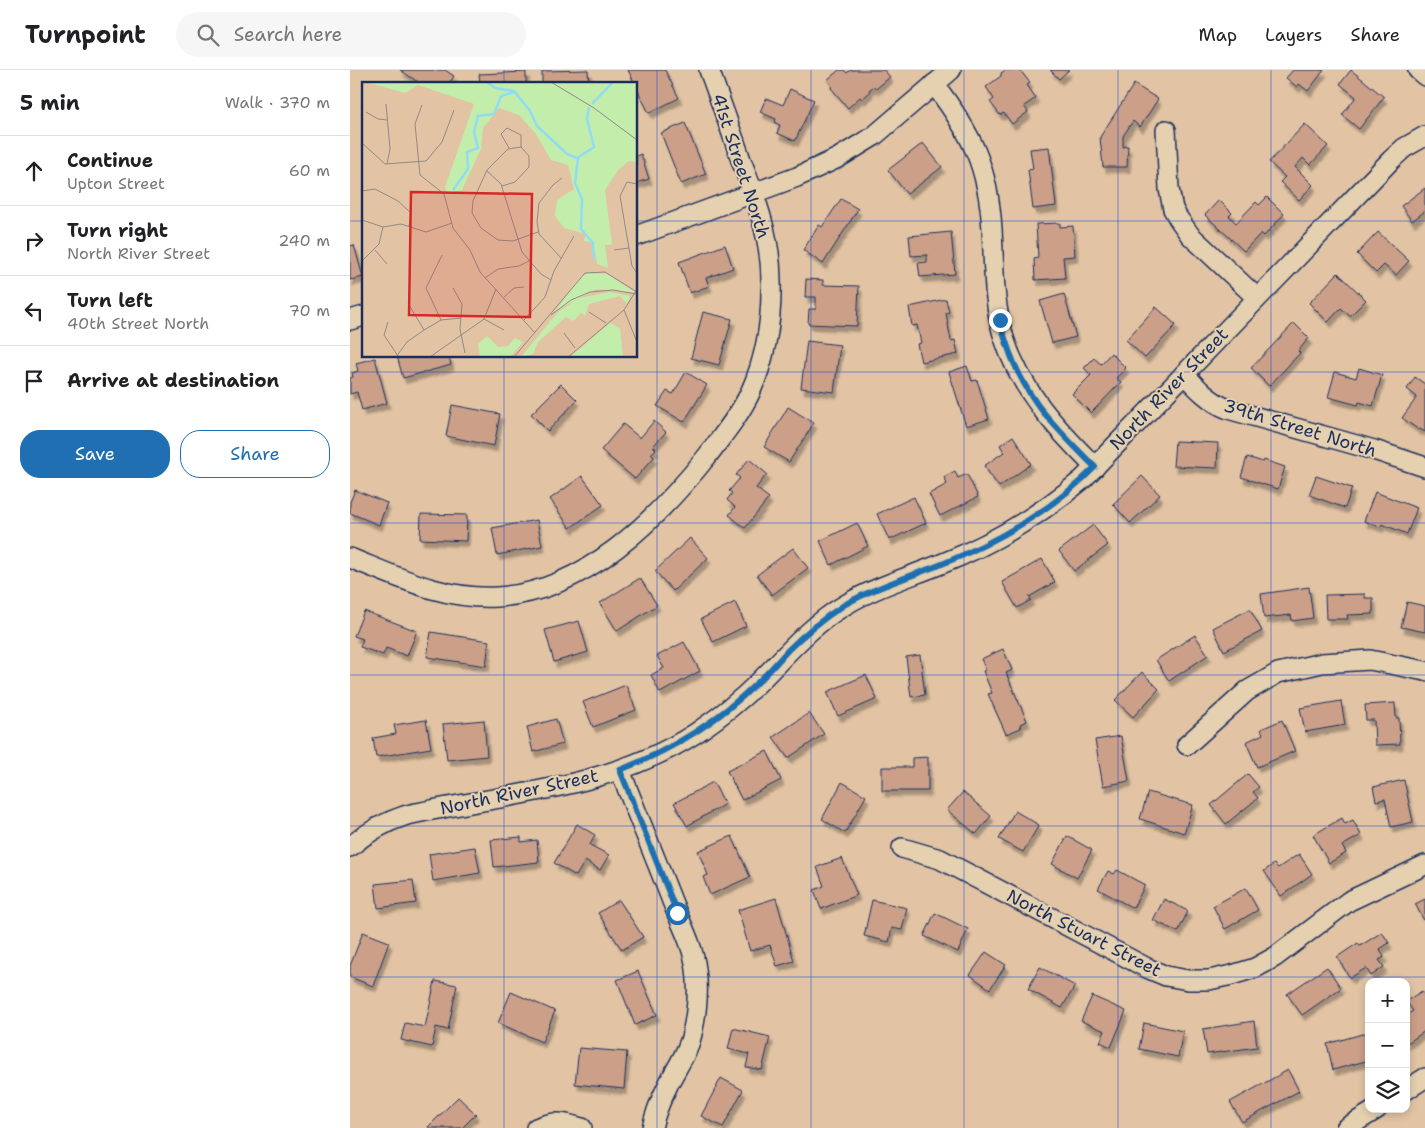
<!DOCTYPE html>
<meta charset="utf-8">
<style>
body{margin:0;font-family:"Shantell Sans",sans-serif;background:#f6f6f6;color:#202124}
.controls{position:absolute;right:15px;bottom:15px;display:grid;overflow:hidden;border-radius:10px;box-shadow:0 2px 8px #0003}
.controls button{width:45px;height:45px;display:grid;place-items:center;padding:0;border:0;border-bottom:1px solid #e0e0e0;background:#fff;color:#202124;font:25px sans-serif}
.stop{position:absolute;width:15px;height:15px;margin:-11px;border:4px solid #1f6fb2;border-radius:50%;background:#fff}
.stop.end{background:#1f6fb2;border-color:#fff;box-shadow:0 1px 5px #0008}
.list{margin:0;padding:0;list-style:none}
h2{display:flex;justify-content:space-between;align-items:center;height:65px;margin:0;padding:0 20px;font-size:21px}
h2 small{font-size:16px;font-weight:400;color:#757577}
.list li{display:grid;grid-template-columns:32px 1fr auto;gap:15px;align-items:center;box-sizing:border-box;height:70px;padding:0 20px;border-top:1px solid #e0e0e0}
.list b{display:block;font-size:19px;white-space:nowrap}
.list p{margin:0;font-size:16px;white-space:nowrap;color:#757577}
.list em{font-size:16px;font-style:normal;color:#757577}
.actions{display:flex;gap:10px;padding:15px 20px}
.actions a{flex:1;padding:11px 0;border:1px solid #1f6fb2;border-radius:20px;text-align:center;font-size:18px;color:#1f6fb2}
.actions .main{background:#1f6fb2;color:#fff}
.icon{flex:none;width:28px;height:28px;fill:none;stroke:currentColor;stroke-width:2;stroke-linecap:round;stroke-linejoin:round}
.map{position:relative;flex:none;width:1075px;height:1058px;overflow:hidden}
header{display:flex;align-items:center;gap:30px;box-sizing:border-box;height:70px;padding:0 25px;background:#fff;border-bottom:1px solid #e0e0e0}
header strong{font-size:24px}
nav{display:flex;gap:28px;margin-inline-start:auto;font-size:18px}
.search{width:350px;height:45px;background:#f6f6f6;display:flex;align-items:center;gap:12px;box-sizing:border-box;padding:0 18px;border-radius:28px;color:#757577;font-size:19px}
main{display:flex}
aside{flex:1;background:#fff}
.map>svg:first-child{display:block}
.building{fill:#cb9f88;stroke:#1b2f5e;filter:url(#shadow)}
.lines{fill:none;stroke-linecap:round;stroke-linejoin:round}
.minor-casing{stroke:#1b2f5e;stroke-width:22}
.minor{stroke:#e5d0af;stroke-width:19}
.route{stroke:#1f6fb2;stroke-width:6}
.grid{fill:none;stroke:#1d4ed8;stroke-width:1;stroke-opacity:0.55}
.labels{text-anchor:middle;stroke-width:4;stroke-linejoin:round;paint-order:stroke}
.street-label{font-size:18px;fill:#1b2f5e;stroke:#e5d0af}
.inset-river{fill:none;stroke:#91dcf2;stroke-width:2.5}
.inset-road{fill:none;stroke:#928888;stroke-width:1}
.view{fill:#d62828;fill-opacity:0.15;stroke:#d62828;stroke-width:2.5}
.inset-edge{fill:none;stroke:#1b2f5e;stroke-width:2.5}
</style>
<header>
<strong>Turnpoint</strong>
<div class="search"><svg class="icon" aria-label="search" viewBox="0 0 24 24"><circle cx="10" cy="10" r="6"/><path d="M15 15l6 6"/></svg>Search here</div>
<nav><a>Map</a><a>Layers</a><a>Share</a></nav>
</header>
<main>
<aside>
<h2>5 min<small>Walk · 370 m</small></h2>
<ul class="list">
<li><svg class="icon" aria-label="ahead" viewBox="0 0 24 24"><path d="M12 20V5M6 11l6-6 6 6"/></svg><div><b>Continue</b><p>Upton Street</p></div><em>60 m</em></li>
<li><svg class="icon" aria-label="right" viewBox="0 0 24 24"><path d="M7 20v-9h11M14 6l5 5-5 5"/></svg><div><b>Turn right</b><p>North River Street</p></div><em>240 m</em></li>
<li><svg class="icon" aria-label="left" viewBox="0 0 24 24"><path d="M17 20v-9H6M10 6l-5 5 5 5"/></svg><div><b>Turn left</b><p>40th Street North</p></div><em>70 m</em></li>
<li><svg class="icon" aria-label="arrive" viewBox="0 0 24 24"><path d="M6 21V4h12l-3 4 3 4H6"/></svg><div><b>Arrive at destination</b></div></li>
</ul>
<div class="actions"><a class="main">Save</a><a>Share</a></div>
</aside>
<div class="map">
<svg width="1075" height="1058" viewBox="0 0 1075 1058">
<defs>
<filter id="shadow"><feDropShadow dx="3" dy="5.5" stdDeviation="1" flood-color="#0004"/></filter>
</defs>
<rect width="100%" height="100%" fill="#e2c4a4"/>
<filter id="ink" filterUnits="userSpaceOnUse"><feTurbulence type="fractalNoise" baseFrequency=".02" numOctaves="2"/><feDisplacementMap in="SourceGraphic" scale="10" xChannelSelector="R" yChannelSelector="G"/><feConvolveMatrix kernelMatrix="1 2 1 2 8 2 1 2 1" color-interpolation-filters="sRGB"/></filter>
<g filter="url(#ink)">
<g class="building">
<polygon points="50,0 95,0 104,6 99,14 71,14"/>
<polygon points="238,0 239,14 192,14 192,1"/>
<polygon points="278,0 315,0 329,28 299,43 286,17 286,14 285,14"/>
<polygon points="489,0 494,0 497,3 500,0 534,0 540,7 526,19 524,16 519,20 520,22 512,29 510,27 498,38 481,18 482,16 477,10"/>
<polygon points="656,0 670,0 680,13 677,15 686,28 674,36 678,42 662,54 654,43 650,45 640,32 644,29 636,17 651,6 651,3"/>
<polygon points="700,0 719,0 709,9"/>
<polygon points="943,0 974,0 958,21 949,14 947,17 936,8"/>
<polygon points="1001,0 1034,27 1009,59 992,45 1006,27 990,14"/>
<polygon points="176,2 176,14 130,14 129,4"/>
<polygon points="784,14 808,29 790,57 783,51 773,66 773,77 778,76 777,97 753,97 750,67"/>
<polygon points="440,19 464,30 445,71 427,63 430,55 425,53 426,49 410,42 416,28 433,35"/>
<polygon points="335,53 356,104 331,114 311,63"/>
<polygon points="955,54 978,76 960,95 953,88 945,97 963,115 949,130 930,112 935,107 919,92"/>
<polygon points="573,73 592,97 557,124 538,100"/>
<polygon points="699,77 706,136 683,139 678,100 683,99 680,79"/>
<polygon points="291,84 299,109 286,113 286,86"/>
<polygon points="1075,118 1075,141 1062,151 1051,136"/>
<polygon points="917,127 934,144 914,166 911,163 894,181 855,145 869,130 882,143 879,146 886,153 906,132 909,135"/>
<polygon points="491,129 508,139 473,194 453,180 469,155 472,157"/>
<polygon points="710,153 710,157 723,156 725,186 713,187 715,208 685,210 684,189 688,188 686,154"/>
<polygon points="601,162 605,204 570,207 568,193 577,192 577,185 561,186 559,166"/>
<polygon points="1028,162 1059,191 1046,205 1034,195 1026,203 1007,184"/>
<polygon points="4,175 13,207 0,210 0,176"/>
<polygon points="375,175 383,198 356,208 359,216 340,223 329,192"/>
<polygon points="988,203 1016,230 1000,246 991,238 978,252 959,233"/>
<polygon points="456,209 473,210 473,215 509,216 507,256 458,254 459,239 466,239 466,227 455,227"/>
<polygon points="714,224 726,267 702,273 690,231"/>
<polygon points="596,229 599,242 596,243 601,271 605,270 608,284 571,292 567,274 571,273 567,255 562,256 559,237"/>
<polygon points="806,237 826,255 795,288 776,270"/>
<polygon points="353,242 382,249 369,295 341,288"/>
<polygon points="944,253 959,268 948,281 950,283 919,316 901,298"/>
<polygon points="457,271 490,275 484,322 451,318"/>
<polygon points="761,283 776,298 766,308 771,312 741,343 722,324 741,305 734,298 744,288 751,294"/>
<polygon points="47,286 99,286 101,295 53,308"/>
<polygon points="25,288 37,333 12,340 7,322 0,324 0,308 3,307 2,303 8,301 6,293"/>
<polygon points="617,296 622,311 627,310 639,349 616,356 599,302"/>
<polygon points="1009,298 1032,305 1023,336 1009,332 1008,335 978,327 985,302 1006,308"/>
<polygon points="336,302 357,315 334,352 307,336 317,321 323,324"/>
<polygon points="1065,307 1075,314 1075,362 1070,359 1069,360 1052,348 1067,327 1057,319"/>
<polygon points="211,314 227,330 198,361 181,344"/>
<polygon points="102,335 150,344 144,376 96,366"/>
<polygon points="438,337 464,353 439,392 414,377"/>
<polygon points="304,351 316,362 303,376 306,379 301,384 304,387 285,409 251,380 273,354 290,368"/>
<polygon points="663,366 681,394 649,417 634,396 654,382 650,375"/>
<polygon points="825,371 868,373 867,398 823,396"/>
<polygon points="897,387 913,392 914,390 935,397 928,419 891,407"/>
<polygon points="399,389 417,404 406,418 419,428 395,458 379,445 385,437 377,430 382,423 379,421 390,408 386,405"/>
<polygon points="605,401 608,408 617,404 628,427 590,446 579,424 597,414 594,407"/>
<polygon points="232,406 253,435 220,458 200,429"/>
<polygon points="792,406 810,425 780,453 763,434"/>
<polygon points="966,406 1002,418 995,438 959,425"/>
<polygon points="5,420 37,433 29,455 0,443 0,432"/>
<polygon points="1025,422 1067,438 1057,464 1032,454 1030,457 1014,451"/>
<polygon points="564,427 576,453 539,470 527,444"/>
<polygon points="71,444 117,445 116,471 70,469"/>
<polygon points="187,450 192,476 147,485 142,458"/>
<polygon points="507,453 518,476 481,495 470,471"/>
<polygon points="743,455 758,475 724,501 709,481"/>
<polygon points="340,468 358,488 323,521 305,501"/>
<polygon points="443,478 458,498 422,525 407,505"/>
<polygon points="692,489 705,512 679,527 681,530 667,538 652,512"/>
<polygon points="290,508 307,535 267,561 250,533"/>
<polygon points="959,517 963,548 942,551 941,545 914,548 911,524"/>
<polygon points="1015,524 1015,528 1023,528 1023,544 997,545 998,549 976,549 975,525"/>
<polygon points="385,532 396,556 363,572 351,549"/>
<polygon points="1057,532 1075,536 1075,562 1051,557"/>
<polygon points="900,539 912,561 874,581 863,558"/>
<polygon points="14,541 67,561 57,586 36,578 33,585 10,577 13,569 4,566"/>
<polygon points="229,551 238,582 204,592 195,560"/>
<polygon points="81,562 139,571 136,596 77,587"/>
<polygon points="845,565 858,585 819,611 806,590"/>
<polygon points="334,572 350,601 310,623 301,605 314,598 307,586"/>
<polygon points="653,579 662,600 656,603 677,651 670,654 671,658 656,664 638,624 642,623 633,601 636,600 631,589"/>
<polygon points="570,585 575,625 561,627 556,587"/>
<polygon points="792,602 809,619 783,647 765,630"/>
<polygon points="516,605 527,629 488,646 477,622"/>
<polygon points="276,615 286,640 243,657 233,632"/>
<polygon points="991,631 995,655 955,662 950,638"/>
<polygon points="1045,633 1046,648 1049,648 1050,674 1025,675 1024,650 1016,650 1015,635"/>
<polygon points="459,643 474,664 438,688 423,667"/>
<polygon points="206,649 213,674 183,682 177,657"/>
<polygon points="76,650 81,678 26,687 23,668 46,664 44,655"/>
<polygon points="134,650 137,686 97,690 93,654"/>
<polygon points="932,650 945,681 907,697 896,672 913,664 911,659"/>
<polygon points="771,666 779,711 753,716 745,670"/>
<polygon points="417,681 431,710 392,730 377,701"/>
<polygon points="578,687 578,721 532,721 532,697 562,697 562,688"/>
<polygon points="898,704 909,717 903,722 908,728 876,754 861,735"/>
<polygon points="1054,710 1063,752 1041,757 1035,729 1026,731 1023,717"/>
<polygon points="363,712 375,734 337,756 324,733"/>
<polygon points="492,712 516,726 495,763 472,749"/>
<polygon points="613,722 641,746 626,764 597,740"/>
<polygon points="798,722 843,735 834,763 790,749"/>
<polygon points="665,741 689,755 673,782 649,769"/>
<polygon points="992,748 995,754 1003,750 1011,765 992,776 996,783 979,793 963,765"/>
<polygon points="227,754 245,765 240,775 259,785 250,800 235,791 226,806 204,793"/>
<polygon points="382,766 400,807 360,825 353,807 358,805 348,781"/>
<polygon points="717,766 742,780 727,808 702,794"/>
<polygon points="171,767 171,772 187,770 189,792 144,797 141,770"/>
<polygon points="125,777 130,803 83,811 79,784"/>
<polygon points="949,784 962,804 931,826 914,801 924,794 928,798"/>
<polygon points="492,788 507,825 471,839 464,820 474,816 467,797"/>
<polygon points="767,800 795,815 783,838 748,819 758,801 764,804"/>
<polygon points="63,810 66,833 28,838 25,814"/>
<polygon points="896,818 908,840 875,859 863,836"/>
<polygon points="426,828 444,891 427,896 420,875 400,881 388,840"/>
<polygon points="814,829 838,841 828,862 803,850"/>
<polygon points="1075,829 1075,852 1065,834"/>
<polygon points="269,830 293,867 272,880 248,843"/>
<polygon points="522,830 557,838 552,860 542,858 539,872 514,866"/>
<polygon points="585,843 618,859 608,882 574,866"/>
<polygon points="13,862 39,872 23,916 0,907 0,896"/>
<polygon points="1032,862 1039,873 1030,879 1034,887 1029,890 1034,897 1021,906 1016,898 1000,908 987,887 1008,873 1010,876"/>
<polygon points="636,882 656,895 640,919 620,905"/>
<polygon points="690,897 725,916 712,938 678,919"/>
<polygon points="977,897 991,918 952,945 937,924"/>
<polygon points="288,901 307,945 285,955 267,910"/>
<polygon points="85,911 107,915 98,960 86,957 82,977 51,970 55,953 75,957"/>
<polygon points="1072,921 1075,926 1075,961 1056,974 1056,945 1063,941 1056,931"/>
<polygon points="161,922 205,941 192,972 148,953"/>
<polygon points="742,926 776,941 761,977 750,972 755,961 731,951"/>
<polygon points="904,951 907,977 857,984 853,959"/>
<polygon points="794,953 833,961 828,987 789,979"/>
<polygon points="383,958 420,967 412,1000 396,997 399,984 378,979"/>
<polygon points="1019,962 1019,990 983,1000 977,974"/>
<polygon points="229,978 277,982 274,1019 225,1014"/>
<polygon points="938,1000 949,1021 892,1052 880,1032"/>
<polygon points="371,1008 393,1020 373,1057 351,1046"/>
<polygon points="108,1027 126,1044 112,1058 79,1058 78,1057"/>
</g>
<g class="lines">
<g class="minor-casing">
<g id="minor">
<polyline points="1068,0 1075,6"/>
<path d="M584,14C622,64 638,96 642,159C644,195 643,233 654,268C671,321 706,358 745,397"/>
<polyline points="816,60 819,119 823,139 828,148 840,165 907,228"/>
<polyline points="286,166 447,107 488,88 524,66 601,0"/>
<polyline points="0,250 14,246"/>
<path d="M834,304C847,318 860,332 878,339L1024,380L1075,397"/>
<path d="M0,488C48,507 94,530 147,527C235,522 306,450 358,385C373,365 389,346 400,323C416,288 422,249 421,210C421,168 406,129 391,90C381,60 370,30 359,0"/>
<polyline points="837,675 897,621 928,603 972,593 1020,590 1075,601"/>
<path d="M270,700C287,744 305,787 322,831C331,854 343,875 346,899C349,921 347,942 342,964C338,983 326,998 318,1015C311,1029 305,1043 302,1058"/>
<path d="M0,777C17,762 35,752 57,745C155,724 260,719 346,663C368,648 390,631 409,612C438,583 460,556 495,535C525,517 559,507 591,494C642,474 691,444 733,409L1041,90L1054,78L1075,66"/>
<polyline points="552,778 590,789 797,898 816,906 838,910 859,910 882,905 905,898 925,887 999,831 1075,795"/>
<polyline points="1056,1020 1075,1008"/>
<path d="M186,1058C206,1050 213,1053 232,1058"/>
<polyline points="996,1058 1027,1039"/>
</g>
</g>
<use href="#minor" class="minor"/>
</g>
</g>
<g class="lines" filter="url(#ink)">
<path class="route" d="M327,843L270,700C322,680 367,652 407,613C418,603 428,591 438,580C455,563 474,548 494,535C525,517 559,507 592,494C646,472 704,439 745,397C725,377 704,357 687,334C669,309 657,280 650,250"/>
</g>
<path class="grid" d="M154,0V14M307,0V1058M461,0V1058M614,0V1058M768,0V1058M921,0V1058M0,151H14M286,151H1075M154,286V1058M0,302H1075M0,453H1075M0,605H1075M0,756H1075M0,907H1075"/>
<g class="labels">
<g class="street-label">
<text transform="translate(391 96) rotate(72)" y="6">41st Street North</text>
<text transform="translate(819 319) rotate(-46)" y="6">North River Street</text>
<text transform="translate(950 358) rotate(17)" y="6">39th Street North</text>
<text transform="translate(169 722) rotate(-12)" y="6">North River Street</text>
<text transform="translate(734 863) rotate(27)" y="6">North Stuart Street</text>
</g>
</g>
<g transform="translate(12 12)">
<rect width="275" height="275" fill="#e2c4a4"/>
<path d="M3,0H275V80L267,79L257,87L243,108L250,163H243L246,186L235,182L231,160L222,159L224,152L202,146L193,134L195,118L212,107L206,83L189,78L174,52L157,33L137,26L121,46L119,67L100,108L86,111L83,105L112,22L56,3L43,11ZM227,191L245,192L272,210L234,207L193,229L219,195ZM248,210L268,214L265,222L258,214L227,222L223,234L219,231L211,239L204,235L176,260L171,272L159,275L196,230L217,216ZM248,241L258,246L261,275H208ZM125,254L136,265L146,264L153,256L161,260L148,275H118L116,262Z" fill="#c2edaa"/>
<path class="inset-river" d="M125,0L133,6L152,9L168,29L175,44L205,72L215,76L232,65L225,37L227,25M230,22L251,0M216,76L213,101L220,117L219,147L231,161V177M91,108L106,87L105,70L116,66L112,50L116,34L132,32L139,14L152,10"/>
<path class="inset-road" d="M189,0L232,26L275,58M24,22L28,67L25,82M60,23L53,42L58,93L82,112L91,146L108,168L118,190L173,251M4,30L16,37L25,38M0,61L23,82L64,79L80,60L92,28M147,66L139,52L145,46L159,53V65M125,89L139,102L160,170L179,192L189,198M200,96L191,103L177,121L175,140L177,152L200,177M275,102L265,100L258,114L270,184L275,191M140,104L153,100L167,85V74L159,65L146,67L125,88L111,119L110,131L119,146L136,158L151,159L176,150M0,109L13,107L36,119L49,131L47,144M0,138L21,145L39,142L64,150L90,141M13,168L25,182M252,168L267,166M0,179L17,162L21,145M123,196L136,187L157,184L167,179M91,206L100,222L98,247L103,271M275,207L262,228L275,260M142,215L152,206L162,205M47,223L62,248M227,230L244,241M189,233L209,218L228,210L251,208L274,212M122,237L142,248M79,238L64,206L80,173M162,238L183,215L192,189L212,154M26,240L22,253L36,274M202,251L213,266M34,275L45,260L62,248L79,238L99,236M68,275L122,237L134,207M152,275L223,191L243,190L275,210M206,275L262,228"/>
<path class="view" d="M49,110L170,112L168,235L47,233Z"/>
<rect width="275" height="275" class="inset-edge"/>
</g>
</svg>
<div class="controls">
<button>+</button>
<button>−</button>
<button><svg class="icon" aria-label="layers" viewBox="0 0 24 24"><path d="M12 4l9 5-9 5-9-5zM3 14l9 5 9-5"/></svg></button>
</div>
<div class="stop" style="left:327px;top:843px"></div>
<div class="stop end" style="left:650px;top:250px"></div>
</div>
</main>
